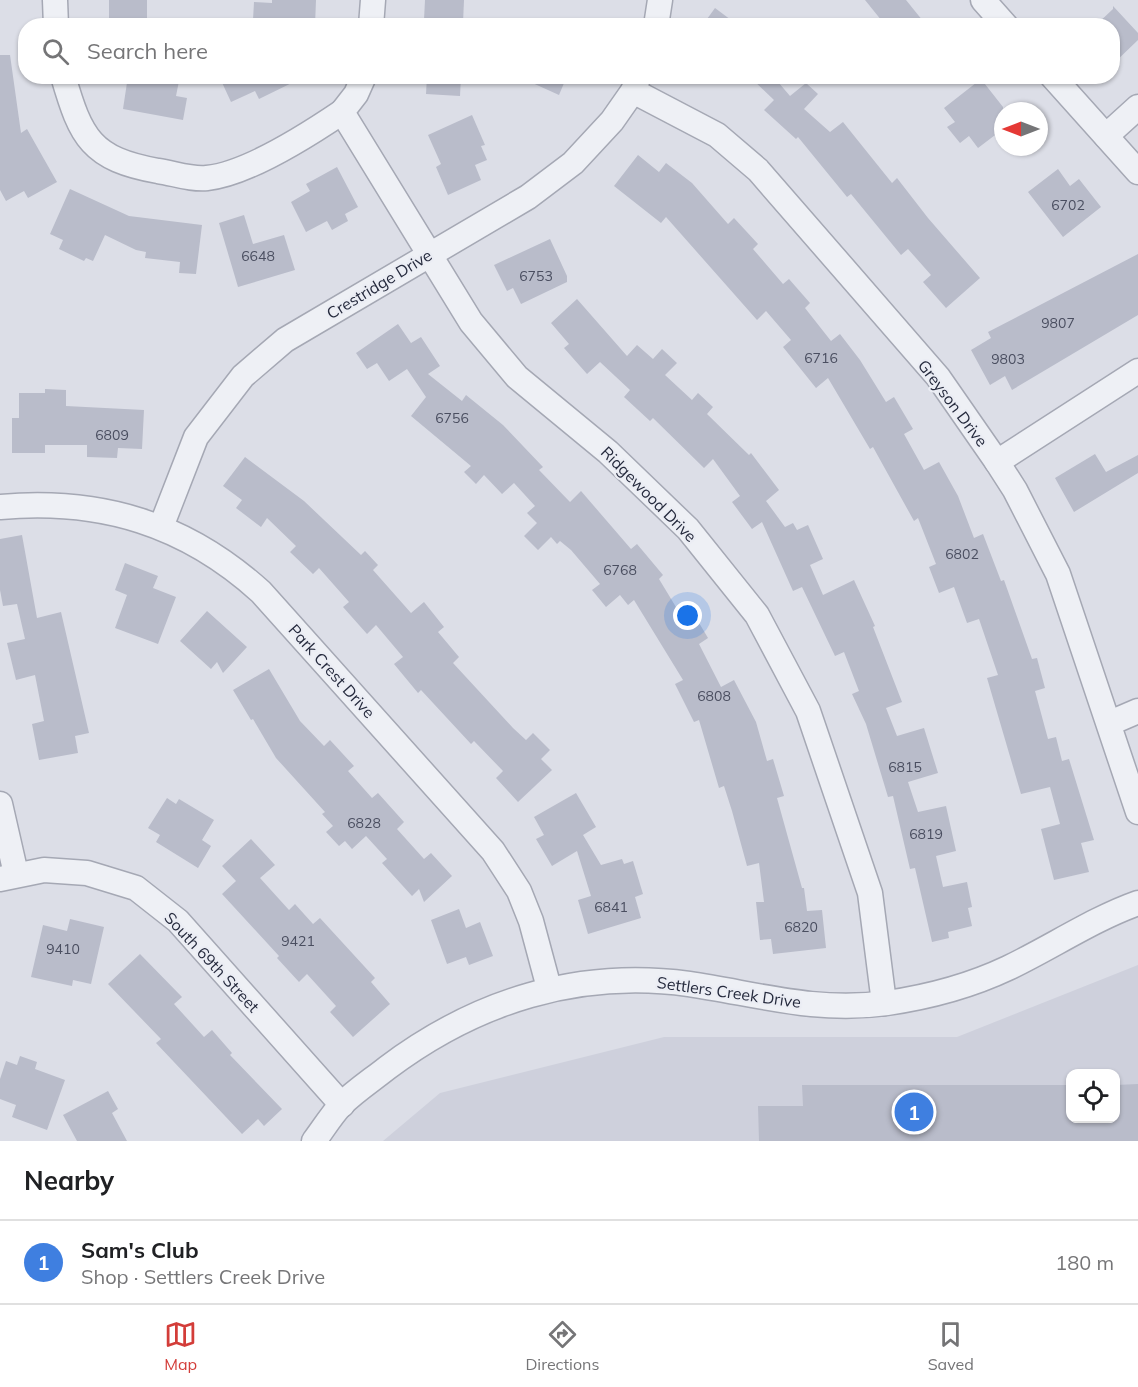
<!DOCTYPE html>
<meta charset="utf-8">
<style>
body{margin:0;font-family:Mulish,sans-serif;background:#f6f6f6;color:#202124}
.controls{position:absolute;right:18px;bottom:18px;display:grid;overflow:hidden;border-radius:12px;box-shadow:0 2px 4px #0004}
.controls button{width:54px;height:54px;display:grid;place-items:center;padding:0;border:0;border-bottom:2px solid #e0e0e0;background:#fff;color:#202124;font:30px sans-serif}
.compass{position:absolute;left:994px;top:102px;width:54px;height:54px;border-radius:50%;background:#fff;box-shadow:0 2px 4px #0004;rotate:270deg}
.you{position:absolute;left:688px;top:616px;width:21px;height:21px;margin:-15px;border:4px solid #fff;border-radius:50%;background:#1a73e8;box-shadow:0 0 0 9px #1a73e833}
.badge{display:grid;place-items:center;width:39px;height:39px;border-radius:50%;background:#d33d39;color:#fff;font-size:20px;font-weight:700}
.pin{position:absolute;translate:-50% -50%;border:3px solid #fff;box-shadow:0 2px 6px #0006}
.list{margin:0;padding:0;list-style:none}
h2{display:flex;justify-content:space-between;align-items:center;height:78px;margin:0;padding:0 24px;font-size:26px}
h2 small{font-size:20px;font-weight:400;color:#757577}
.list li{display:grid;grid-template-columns:39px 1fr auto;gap:18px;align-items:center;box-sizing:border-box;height:84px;padding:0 24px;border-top:2px solid #e0e0e0}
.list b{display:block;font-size:22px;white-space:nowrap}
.list p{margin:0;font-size:20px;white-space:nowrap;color:#757577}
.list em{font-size:20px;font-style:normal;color:#757577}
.icon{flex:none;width:33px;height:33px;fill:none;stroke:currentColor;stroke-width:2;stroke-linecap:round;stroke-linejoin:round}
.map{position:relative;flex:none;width:1138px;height:1141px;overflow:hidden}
.search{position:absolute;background:#fff;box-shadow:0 2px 4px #0004;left:18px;right:18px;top:18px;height:66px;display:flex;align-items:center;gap:15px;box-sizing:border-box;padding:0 21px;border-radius:24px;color:#757577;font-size:22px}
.sheet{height:162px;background:#fff}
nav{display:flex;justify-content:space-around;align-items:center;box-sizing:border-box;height:84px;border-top:2px solid #e0e0e0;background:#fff;font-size:16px;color:#757577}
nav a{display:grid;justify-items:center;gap:3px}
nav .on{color:#d33d39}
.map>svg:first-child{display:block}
.built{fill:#ced0dc;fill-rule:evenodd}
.building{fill:#b9bcca}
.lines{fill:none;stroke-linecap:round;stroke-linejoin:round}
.minor-casing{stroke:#a5a8b4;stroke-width:27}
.minor{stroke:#eef0f5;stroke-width:24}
.labels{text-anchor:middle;stroke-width:4.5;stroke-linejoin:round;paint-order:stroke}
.number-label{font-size:14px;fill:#4a4e60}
.street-label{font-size:16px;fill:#252a3d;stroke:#ebedf4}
</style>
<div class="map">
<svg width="1138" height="1141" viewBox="0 0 1138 1141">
<rect width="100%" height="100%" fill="#dcdee7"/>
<path class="built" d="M1138,965V1141H383L440,1093L664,1037H957ZM1070,1074H1116V1118H1070Z"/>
<g class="building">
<polygon points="109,0 147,0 147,25 109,26"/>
<polygon points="272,0 316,0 315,26 275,25 275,21 253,20 254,2 272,3"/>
<polygon points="425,0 464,0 463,23 424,20"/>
<polygon points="865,0 906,0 927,26 886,26"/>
<polygon points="1113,6 1138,33 1138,40 1113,64 1113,26 1095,26 1113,9"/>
<polygon points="715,8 739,26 702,26"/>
<polygon points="0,55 10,55 21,133 27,129 57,182 28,198 24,191 6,201 0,190"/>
<polygon points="128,76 180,76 176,96 187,98 183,120 123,109"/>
<polygon points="219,76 306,76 259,99 255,91 231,102"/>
<polygon points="427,76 461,76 460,96 426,94"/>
<polygon points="517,76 567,76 559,95"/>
<polygon points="749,76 773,76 790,96 806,83 818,94 804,109 830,132 843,122 892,183 897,178 928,218 980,278 946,308 923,282 931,275 908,249 901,255 851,194 847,197 798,137 796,139 764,110 774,100"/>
<polygon points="981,79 1003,107 1003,129 978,148 969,136 960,143 947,127 955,122 944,108"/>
<polygon points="472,115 485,145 481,146 487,160 475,165 481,180 448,195 436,167 441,164 428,135"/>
<polygon points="638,155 659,172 666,163 692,183 728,224 734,218 758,244 753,249 783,284 789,279 810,303 805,308 831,341 840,334 860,360 886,402 894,397 913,429 904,434 924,470 939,462 958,496 974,538 983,534 1001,581 1004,580 1032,659 1037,658 1045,688 1035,691 1048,739 1056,737 1062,761 1069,759 1094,840 1081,843 1089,872 1054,880 1041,829 1060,824 1050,787 1021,794 987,678 998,675 979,619 967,623 954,587 939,593 929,567 936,564 918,518 914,521 873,447 870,449 828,378 816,388 783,347 791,340 766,311 757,320 666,217 661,223 614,186"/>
<polygon points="337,167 358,207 345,214 348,221 332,230 327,221 306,232 291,202 310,191 306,184"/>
<polygon points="1058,169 1070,186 1079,179 1101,207 1063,237 1028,192"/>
<polygon points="70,189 129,216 202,225 196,274 179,273 180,262 145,258 146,252 136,250 105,235 93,261 86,258 84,261 59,249 63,240 50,234"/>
<polygon points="244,215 253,244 284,235 295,270 238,287 219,223"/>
<polygon points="550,239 567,276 567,282 521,304 513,288 507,291 494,265"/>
<polygon points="1138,254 1138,315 1012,390 1005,376 990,385 971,350 991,338 988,332"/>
<polygon points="577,299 627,356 637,345 653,359 662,349 677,363 665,375 692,400 698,393 713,407 707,414 749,455 751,453 779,490 766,501 785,527 793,523 797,530 808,525 823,559 810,565 823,595 854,580 875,626 873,627 902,702 886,708 897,736 924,728 938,773 908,782 918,812 946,806 956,851 936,856 943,887 967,882 972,907 968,908 972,926 948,932 949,938 932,942 915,868 910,869 893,796 888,797 866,724 852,694 859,691 844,652 835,656 802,587 793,591 762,522 752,529 732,502 740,496 713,459 704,468 653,418 650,421 624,397 630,390 600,362 587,374 564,348 569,344 551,323"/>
<polygon points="398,324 411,343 421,337 440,366 428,374 462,401 466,395 503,425 543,467 539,470 570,502 581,491 631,549 637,544 663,575 659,579 682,617 692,611 708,638 699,644 721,687 734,680 756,722 767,761 773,759 784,796 777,798 802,888 804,888 807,911 822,910 826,948 773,954 771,939 760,940 756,902 764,902 759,863 747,866 732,811 724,786 719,788 699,720 694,722 675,684 683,680 634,600 628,605 620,595 606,607 592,590 600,584 571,550 560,541 557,544 551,537 538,550 524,536 537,523 527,513 535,506 514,483 502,494 484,475 476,484 464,472 471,466 411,416 426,397 407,369 389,381 377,363 367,369 356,353"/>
<polygon points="45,389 66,390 66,406 144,410 142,449 118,448 117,458 87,457 87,445 45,445 45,453 12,453 12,418 19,418 19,393 45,393"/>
<polygon points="1095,454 1106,472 1138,455 1138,473 1074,512 1055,478"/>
<polygon points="245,457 304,501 361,555 365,551 378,565 373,570 411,613 424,602 444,627 438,632 459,657 453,663 513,728 526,740 533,733 550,750 541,759 552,770 518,802 496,778 503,771 474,741 471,744 421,690 418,693 394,664 403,657 376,625 367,634 343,607 349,602 319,568 313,574 290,552 296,546 267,518 261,527 236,508 242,500 223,486"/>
<polygon points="22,535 37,618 61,612 89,733 75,736 78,753 39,760 32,724 44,721 35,675 16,680 7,643 25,639 17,604 3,606 0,590 0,539"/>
<polygon points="125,563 158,576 153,588 176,597 158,644 115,628 127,595 115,590"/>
<polygon points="207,611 247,647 223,673 217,662 211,669 180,641"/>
<polygon points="269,669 300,721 324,746 330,740 354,766 348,771 372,798 378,793 404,822 397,829 424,859 431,853 452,876 424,902 419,889 412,896 382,863 387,859 366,836 352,849 345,841 339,846 326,832 333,826 322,814 325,812 276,758 253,719 251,720 233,690"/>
<polygon points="576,793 596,827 583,835 601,865 622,859 624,864 633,861 643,894 635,897 641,918 588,934 578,900 591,896 577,851 552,866 536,839 544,835 534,817"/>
<polygon points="167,798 176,804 179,799 214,820 202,840 211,846 198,868 156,842 160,835 148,828"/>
<polygon points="251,839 275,865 260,878 289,910 295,904 313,924 320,918 375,978 371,982 390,1004 353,1037 330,1012 336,1006 307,974 299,982 277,958 279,956 222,894 236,881 222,866"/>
<polygon points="459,909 466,928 480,922 493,956 469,965 466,957 447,964 431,920"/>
<polygon points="70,919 104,927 91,984 73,980 72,986 31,977 43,925 67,931"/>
<polygon points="140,954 182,997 174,1004 204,1037 212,1030 232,1053 230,1055 282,1109 264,1126 258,1119 242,1134 156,1043 161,1039 108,984"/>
<polygon points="20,1056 37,1062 35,1069 65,1080 47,1130 12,1117 16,1105 0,1099 0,1079 6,1061 17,1065"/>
<polygon points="1138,1084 1138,1141 759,1141 758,1106 803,1106 802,1085 1071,1085 1071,1119 1116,1119 1116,1085"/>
<polygon points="108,1091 118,1109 112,1113 127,1141 77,1141 63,1115"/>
</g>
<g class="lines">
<g class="minor-casing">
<g id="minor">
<polyline points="55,0 56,26"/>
<polyline points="983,0 1006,26"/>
<polyline points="371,26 373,0"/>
<polyline points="656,26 660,0"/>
<path d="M63,76C81,138 91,159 158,171C173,173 192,180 207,178C247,174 308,135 342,112"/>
<polyline points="364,76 356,94 342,112 471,322 517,377 608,452 688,529 757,615 808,711 870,893 884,1003"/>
<polyline points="1052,76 1138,172"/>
<polyline points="633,91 717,135 758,170 938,377 997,462 1015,490 1058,574 1138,812"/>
<polyline points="1106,136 1138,107"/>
<polyline points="997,462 1138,371"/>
<path d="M0,507C101,498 186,524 261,592L493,851L519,891L531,921L549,988"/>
<polyline points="161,527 196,437 243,376 285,340 528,197 573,163 612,121 633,91 639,76"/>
<polyline points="1110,723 1138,711"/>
<polyline points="0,804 16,874"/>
<polyline points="0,879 44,870 87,873 136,888 178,921 342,1105"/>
<path d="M314,1141C323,1129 331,1116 341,1105C355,1091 372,1080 387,1068C476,1001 578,969 689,984C757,994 816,1013 887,1003C928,997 970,986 1008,968C1052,947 1093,919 1138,903"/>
</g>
</g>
<use href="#minor" class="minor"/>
</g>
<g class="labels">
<g class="number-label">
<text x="1068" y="210">6702</text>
<text x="258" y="261">6648</text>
<text x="536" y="281">6753</text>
<text x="1058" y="328">9807</text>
<text x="821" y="363">6716</text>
<text x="1008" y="364">9803</text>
<text x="452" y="423">6756</text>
<text x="112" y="440">6809</text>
<text x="962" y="559">6802</text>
<text x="620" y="575">6768</text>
<text x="714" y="701">6808</text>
<text x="905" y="772">6815</text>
<text x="364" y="828">6828</text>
<text x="926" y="839">6819</text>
<text x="611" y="912">6841</text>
<text x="801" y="932">6820</text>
<text x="298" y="946">9421</text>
<text x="63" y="954">9410</text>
</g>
<g class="street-label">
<text transform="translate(379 284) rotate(-31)" y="6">Crestridge Drive</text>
<text transform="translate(953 403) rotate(53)" y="6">Greyson Drive</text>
<text transform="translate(649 494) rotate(45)" y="6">Ridgewood Drive</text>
<text transform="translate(332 671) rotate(48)" y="6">Park Crest Drive</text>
<text transform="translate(212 962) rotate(47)" y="6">South 69th Street</text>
<text transform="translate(729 992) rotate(8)" y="6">Settlers Creek Drive</text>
</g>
</g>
</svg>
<div class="controls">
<button><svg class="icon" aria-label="locate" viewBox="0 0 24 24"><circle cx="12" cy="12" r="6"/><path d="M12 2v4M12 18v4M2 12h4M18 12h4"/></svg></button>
</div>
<svg class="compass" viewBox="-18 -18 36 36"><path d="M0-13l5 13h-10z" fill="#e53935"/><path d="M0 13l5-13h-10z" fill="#757577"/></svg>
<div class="you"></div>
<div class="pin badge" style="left:914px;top:1112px;background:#3f7fe0">1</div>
<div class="search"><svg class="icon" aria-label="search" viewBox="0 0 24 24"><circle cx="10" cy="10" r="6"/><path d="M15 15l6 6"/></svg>Search here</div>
</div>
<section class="sheet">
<h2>Nearby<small></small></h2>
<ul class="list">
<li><span class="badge" style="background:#3f7fe0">1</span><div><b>Sam's Club</b><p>Shop · Settlers Creek Drive</p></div><em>180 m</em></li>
</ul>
</section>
<nav>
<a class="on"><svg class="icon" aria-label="map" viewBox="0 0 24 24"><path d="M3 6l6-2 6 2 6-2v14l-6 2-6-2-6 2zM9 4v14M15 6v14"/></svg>Map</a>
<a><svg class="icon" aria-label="directions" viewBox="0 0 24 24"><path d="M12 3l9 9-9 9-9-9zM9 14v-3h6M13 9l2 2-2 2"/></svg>Directions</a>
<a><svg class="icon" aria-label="saved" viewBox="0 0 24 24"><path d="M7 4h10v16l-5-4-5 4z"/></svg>Saved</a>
</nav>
